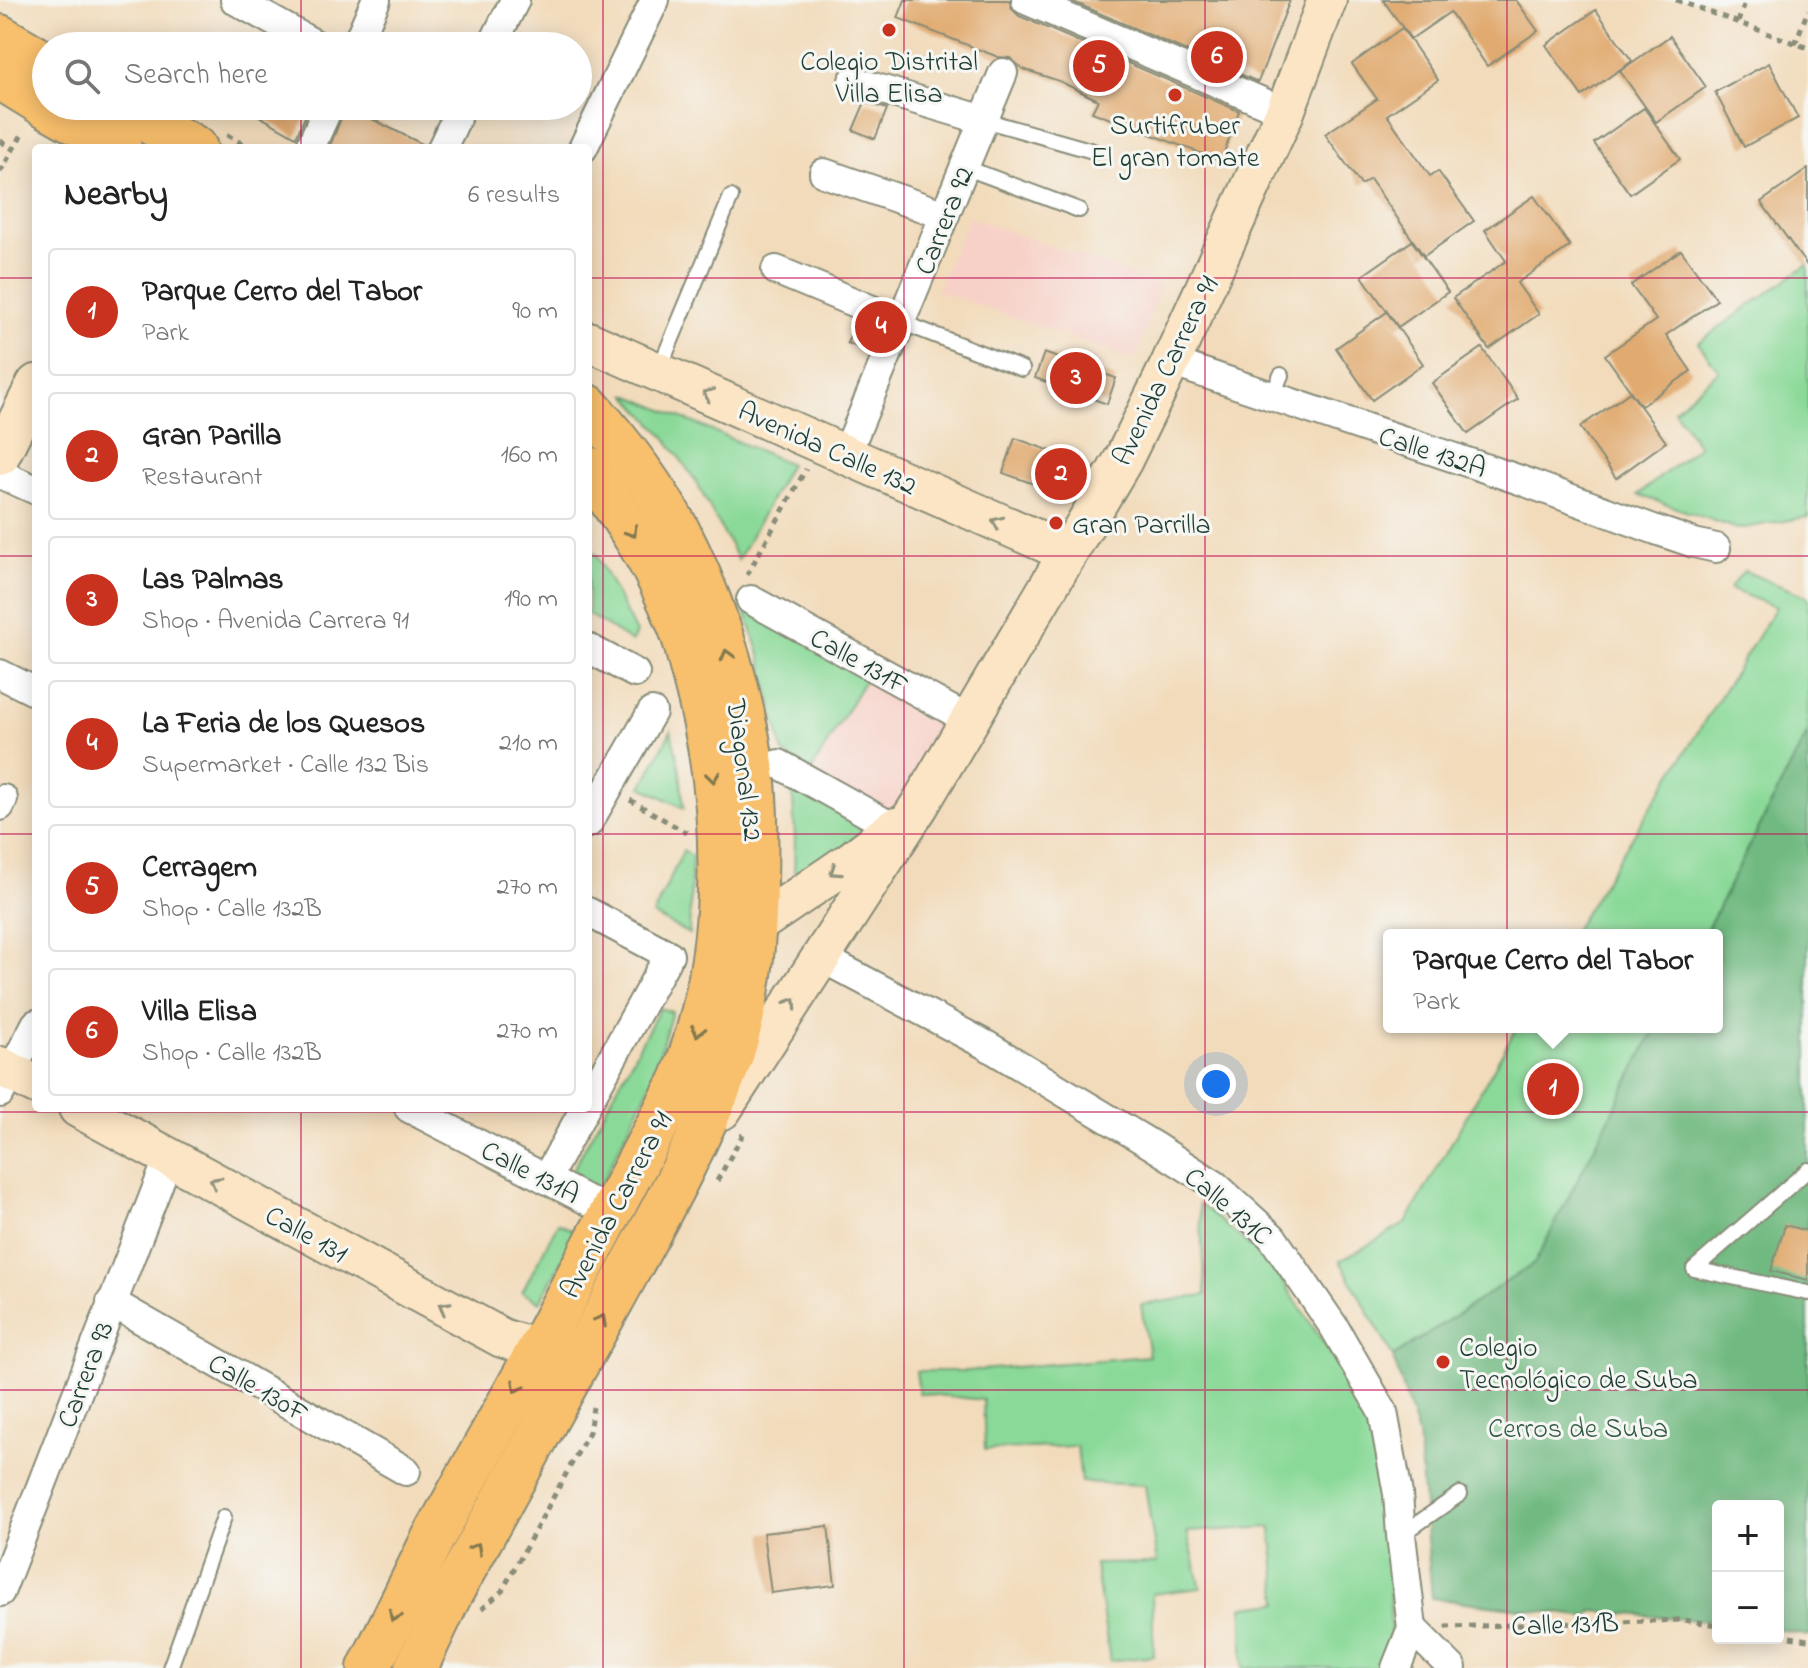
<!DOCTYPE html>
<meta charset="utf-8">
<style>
body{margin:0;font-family:"Indie Flower",sans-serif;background:#f2f2f2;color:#222}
.controls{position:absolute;right:24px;bottom:24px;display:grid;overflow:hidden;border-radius:8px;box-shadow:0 4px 20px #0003}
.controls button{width:72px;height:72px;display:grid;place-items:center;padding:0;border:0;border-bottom:2px solid #e0e0e0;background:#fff;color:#222;font:40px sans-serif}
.you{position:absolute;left:1216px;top:1084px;width:28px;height:28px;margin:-20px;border:6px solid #fff;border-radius:50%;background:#1a73e8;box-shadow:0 0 0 12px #1a73e833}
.badge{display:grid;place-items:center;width:52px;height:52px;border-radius:50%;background:#c8321e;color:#fff;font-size:26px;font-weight:700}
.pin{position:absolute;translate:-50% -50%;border:4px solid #fff;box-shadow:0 2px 8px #0006}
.popup{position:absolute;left:1383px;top:929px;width:340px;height:104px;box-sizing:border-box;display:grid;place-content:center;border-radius:8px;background:#fff;filter:drop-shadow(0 2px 6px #0005);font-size:26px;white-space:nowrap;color:#767676}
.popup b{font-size:30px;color:#222}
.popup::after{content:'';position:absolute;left:50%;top:100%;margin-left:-16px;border:16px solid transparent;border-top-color:#fff}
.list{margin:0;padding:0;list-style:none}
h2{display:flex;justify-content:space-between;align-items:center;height:104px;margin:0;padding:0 32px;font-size:34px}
h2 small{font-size:26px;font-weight:400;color:#767676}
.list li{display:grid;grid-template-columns:52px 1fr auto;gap:24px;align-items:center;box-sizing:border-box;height:128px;margin:0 16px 16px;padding:0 16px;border:2px solid #e0e0e0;border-radius:8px}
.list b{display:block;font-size:30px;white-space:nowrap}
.list p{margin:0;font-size:26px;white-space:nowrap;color:#767676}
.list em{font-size:26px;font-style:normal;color:#767676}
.icon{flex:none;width:44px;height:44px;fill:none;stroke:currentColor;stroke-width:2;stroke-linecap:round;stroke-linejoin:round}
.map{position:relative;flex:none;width:1808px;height:1668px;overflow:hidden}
.search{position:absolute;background:#fff;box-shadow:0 4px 20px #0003;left:32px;top:32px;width:560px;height:88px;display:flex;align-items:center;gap:20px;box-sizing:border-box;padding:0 28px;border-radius:44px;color:#767676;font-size:30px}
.panel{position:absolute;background:#fff;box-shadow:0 4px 20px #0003;left:32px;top:144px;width:560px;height:968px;border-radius:8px}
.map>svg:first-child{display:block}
.built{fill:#f7d1c7}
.green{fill:#8ad998;stroke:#548b66;stroke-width:2}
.forest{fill:#6fb980;stroke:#477b5a;stroke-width:2}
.building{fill:#e1aa6f}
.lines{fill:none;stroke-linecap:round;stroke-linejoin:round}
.lane-casing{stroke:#888c78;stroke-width:18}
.street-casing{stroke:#888c78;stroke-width:32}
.secondary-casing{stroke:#888c78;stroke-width:42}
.primary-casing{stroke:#888c78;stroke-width:46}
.path{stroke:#888c78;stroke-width:5;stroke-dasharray:6 6;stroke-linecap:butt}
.lane{stroke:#fff;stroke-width:14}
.street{stroke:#fff;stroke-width:28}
.secondary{stroke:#fce5c4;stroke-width:38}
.primary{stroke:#f8bf6c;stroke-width:42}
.oneway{stroke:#8e917c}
.oneway2{stroke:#81784d}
.grid{fill:none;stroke:#c2185b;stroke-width:2;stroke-opacity:0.55}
.poi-dot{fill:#c8321e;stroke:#f6f6f2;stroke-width:3}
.labels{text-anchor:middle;stroke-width:6;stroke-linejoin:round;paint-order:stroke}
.poi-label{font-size:28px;fill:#1f3d34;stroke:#f6f6f2}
.street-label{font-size:28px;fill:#1f3d34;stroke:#f6f6f2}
.park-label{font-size:28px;fill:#345c48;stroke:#f6f6f2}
</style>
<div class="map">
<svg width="1808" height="1668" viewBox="0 0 1808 1668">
<rect width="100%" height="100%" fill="#f6f6f2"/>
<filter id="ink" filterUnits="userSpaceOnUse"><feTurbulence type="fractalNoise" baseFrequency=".0125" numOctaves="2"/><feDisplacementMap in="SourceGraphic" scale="16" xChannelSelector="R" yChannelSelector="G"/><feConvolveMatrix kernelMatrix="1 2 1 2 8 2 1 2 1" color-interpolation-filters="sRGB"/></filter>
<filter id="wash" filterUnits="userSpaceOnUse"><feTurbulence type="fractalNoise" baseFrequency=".006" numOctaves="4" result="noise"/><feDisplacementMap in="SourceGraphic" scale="32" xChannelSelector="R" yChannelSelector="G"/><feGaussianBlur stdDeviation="1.8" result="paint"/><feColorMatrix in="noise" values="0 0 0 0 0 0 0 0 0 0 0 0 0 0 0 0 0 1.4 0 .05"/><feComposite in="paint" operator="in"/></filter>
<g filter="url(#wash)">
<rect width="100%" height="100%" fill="#f2dbbb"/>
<g class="built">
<polygon points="968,217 1161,285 1135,360 937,291"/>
<polygon points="869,673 950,721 892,817 811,771"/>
</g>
<g class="green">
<polygon points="1808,264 1808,517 1738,529 1638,495 1699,446 1674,410 1719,371 1698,343"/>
<polygon points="626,394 790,464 738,560 695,480 665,437"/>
<polygon points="588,550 596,554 636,633 632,642 588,614"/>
<polygon points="1744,571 1808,597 1808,732 1704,935 1571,935 1776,607 1729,589"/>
<polygon points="741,600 869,673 811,771 783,753 759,651"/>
<polygon points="671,731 680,770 684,808 642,787"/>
<polygon points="792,780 875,827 794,887 795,837"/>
<polygon points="683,851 692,856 689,934 653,915"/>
<polygon points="660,1008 672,1012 650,1085 599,1189 570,1175"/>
<polygon points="1517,1027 1656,1027 1535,1263 1393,1356 1340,1261 1406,1223"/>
<polygon points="1199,1203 1271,1264 1361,1399 1386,1483 1391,1631 1377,1668 1243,1668 1243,1607 1279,1603 1271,1527 1187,1532 1201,1588 1152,1594 1154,1656 1110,1661 1095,1564 1157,1563 1145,1485 1081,1482 1077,1446 985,1450 983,1400 919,1393 916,1371 968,1371 1149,1356 1141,1305 1206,1295"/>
<polygon points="558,1223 576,1232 540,1302 522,1292"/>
</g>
<polygon class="forest" points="1808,732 1808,1636 1778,1629 1778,1506 1718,1506 1718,1622 1593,1611 1588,1617 1432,1598 1418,1435 1393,1357 1535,1263 1656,1027 1717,1027 1717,935 1704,935"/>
<g id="blocks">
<g class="building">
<polygon points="905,0 1009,0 1012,9 1019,16 1239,111 1221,161 1092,112 1098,100 1059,81 1023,69 1010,58 998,57 898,18"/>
<polygon points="1069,0 1290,0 1258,82"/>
<polygon points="1383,0 1516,0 1538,31 1487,66 1450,12 1411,39"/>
<polygon points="1596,10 1632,61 1582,96 1546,45"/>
<polygon points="1402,28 1438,80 1387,115 1430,176 1438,171 1474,221 1424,256 1370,179 1361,185 1325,134 1377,99 1352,64"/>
<polygon points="1670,36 1706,87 1656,122 1620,71"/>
<polygon points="1769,63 1798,118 1744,147 1715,92"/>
<polygon points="865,102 887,109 875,139 853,130"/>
<polygon points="242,106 310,106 296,137"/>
<polygon points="346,106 426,146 425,148 329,148"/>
<polygon points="1644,108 1680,159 1630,194 1594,143"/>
<polygon points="1808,169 1808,267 1761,202"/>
<polygon points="1534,196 1570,246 1517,283 1539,314 1489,349 1453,298 1506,261 1485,230"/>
<polygon points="1412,241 1448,292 1398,327 1362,276"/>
<polygon points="1681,250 1717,300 1666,335 1691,371 1641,406 1605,355 1656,320 1631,285"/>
<polygon points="1387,312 1423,364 1372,400 1336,348"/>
<polygon points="856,322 879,331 870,352 847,343"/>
<polygon points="1482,348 1518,399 1468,434 1432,383"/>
<polygon points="1044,353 1116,378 1107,404 1035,378"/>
<polygon points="1630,392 1666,442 1616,478 1580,427"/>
<polygon points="1015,438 1084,463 1071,497 1003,473"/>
<polygon points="1785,1225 1808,1231 1808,1280 1771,1271"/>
<polygon points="828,1526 835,1585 771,1593 763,1533"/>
</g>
</g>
</g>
<g filter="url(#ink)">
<use href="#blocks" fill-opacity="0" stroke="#888c78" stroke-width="2"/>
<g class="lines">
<g class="lane-casing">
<g id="lane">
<polyline points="984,120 1093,151"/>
<polyline points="964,167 1079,210"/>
<polyline points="901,322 1022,369"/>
<polyline points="658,372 731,197"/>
<polyline points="1272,397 1281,375"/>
<polyline points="1808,1170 1694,1269 1808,1293"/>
<polyline points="1401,1535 1460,1494"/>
<polyline points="170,1668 224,1517"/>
</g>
</g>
<g class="street-casing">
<g id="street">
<polyline points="235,0 318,46"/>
<polyline points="1026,0 1285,112"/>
<polyline points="356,46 376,0"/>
<polyline points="492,46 515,0"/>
<polyline points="853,81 984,120"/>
<polyline points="310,148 329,106"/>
<polyline points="442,148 462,106"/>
<polyline points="583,148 655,0"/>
<polyline points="824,173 945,215"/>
<polyline points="776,270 901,322"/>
<polyline points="1171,362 1520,480 1656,530 1694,543 1716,548"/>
<polyline points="846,455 1003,73"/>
<polyline points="0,474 36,490"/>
<polyline points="751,600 969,720"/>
<polyline points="588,648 635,673"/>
<polyline points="0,674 36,692"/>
<polyline points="779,764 894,828"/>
<polyline points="0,806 3,799"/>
<polyline points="588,823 652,712"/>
<polyline points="588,912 669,955 588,1102"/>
<polyline points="822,958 986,1045 1155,1147 1215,1185 1272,1237 1334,1327 1383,1412 1398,1494 1401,1535 1412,1628 1396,1668"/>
<polyline points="0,1093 36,1024"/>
<polyline points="409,1108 610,1212"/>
<polyline points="546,1179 585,1108"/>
<polyline points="111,1302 406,1471"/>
<polyline points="0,1592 169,1157"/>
<polyline points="1412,1628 1452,1668"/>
</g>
</g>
<g class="secondary-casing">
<g id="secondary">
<polyline points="588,341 1068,553"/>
<polyline points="0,456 36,384"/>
<polyline points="733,941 852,860 895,827"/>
<polyline points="0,1066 36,1085"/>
<polyline points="78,1108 502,1338 521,1344 541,1345"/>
<polyline points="722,1110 919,806 1123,460 1171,362 1285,112 1327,0"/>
</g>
</g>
<g class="primary-casing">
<g id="primary">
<polyline points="0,36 46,63"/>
<polyline points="0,78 44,105 120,148"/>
<polyline points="120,106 196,148"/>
<path d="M369,1668L432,1540L541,1345L681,1080C731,954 729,808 694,678C689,661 686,642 679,626C669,600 656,573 642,549C626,521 606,495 588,468"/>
<path d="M416,1668L450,1596C503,1499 557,1401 611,1303C653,1226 696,1151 727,1069C750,1009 755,945 756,882C757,834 757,786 748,738C735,668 710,591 677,528C654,486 620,442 588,406"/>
</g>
</g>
<g class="path">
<polyline points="1676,0 1808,48"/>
<polyline points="1738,22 1746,0"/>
<polyline points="1795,44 1808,10"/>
<polyline points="227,135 250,148"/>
<polyline points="0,141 13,149"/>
<polyline points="0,172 24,131"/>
<polyline points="747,575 806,469"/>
<polyline points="630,800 687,833"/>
<polyline points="717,1181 743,1134"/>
<polyline points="482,1609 502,1591 589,1432 593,1407"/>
<polyline points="1445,1627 1683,1620 1718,1625"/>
<polyline points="1778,1635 1808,1640"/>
</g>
<use href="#lane" class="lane"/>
<use href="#street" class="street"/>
<use href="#secondary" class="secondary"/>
<use href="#primary" class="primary"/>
</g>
<defs><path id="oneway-chevron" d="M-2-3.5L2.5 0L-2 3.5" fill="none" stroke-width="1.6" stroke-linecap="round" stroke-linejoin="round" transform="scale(2)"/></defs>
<g class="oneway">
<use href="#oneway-chevron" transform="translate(708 394) rotate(-156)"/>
<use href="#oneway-chevron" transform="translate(997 522) rotate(-156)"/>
<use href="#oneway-chevron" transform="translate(835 871) rotate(146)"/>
<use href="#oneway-chevron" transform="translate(792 1003) rotate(-57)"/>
<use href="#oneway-chevron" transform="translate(215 1182) rotate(-151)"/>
<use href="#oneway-chevron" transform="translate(444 1307) rotate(-151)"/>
</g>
<g class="oneway2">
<use href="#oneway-chevron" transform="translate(632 532) rotate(58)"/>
<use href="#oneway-chevron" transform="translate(727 655) rotate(-105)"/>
<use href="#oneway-chevron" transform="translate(713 777) rotate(83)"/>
<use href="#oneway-chevron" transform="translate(698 1031) rotate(103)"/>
<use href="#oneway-chevron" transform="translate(601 1320) rotate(-61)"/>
<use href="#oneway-chevron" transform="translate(517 1387) rotate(119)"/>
<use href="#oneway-chevron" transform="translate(476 1548) rotate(-61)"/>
<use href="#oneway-chevron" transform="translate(394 1616) rotate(116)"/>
</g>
</g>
<path class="grid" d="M301,0V46M603,0V1668M904,0V1668M1205,0V1668M1507,0V1668M301,106V148M0,278H36M588,278H1808M0,556H36M588,556H1808M0,834H36M588,834H1808M301,1108V1668M0,1112H1808M0,1390H1808"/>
<g class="poi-dot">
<circle cx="889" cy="30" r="8"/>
<circle cx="1175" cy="95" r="8"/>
<circle cx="1056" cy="523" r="8"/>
<circle cx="1443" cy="1362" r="8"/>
</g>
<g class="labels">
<g class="poi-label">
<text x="889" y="70">Colegio Distrital<tspan x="889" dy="32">Villa Elisa</tspan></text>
<text x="1175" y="134">Surtifruber<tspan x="1175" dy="32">El gran tomate</tspan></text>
<text x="1072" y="533" text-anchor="start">Gran Parrilla</text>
<text x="1459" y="1356" text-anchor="start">Colegio<tspan x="1459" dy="32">Tecnológico de Suba</tspan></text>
</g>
<g class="street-label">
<text transform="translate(943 220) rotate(-68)" y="10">Carrera 92</text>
<text transform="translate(1164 370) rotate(-64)" y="10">Avenida Carrera 91</text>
<text transform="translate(828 447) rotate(24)" y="10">Avenida Calle 132</text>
<text transform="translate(1433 451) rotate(18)" y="10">Calle 132A</text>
<text transform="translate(860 660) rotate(29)" y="10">Calle 131F</text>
<text transform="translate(746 770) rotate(83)" y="10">Diagonal 132</text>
<text transform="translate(531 1171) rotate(27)" y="10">Calle 131A</text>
<text transform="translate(615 1204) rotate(-62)" y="10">Avenida Carrera 91</text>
<text transform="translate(1229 1205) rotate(40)" y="10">Calle 131C</text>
<text transform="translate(307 1233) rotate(29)" y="10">Calle 131</text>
<text transform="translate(84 1374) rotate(-69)" y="10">Carrera 93</text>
<text transform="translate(259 1387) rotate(30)" y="10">Calle 130F</text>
<text transform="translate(1565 1623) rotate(-2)" y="10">Calle 131B</text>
</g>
<g class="park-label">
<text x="1578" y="1437">Cerros de Suba</text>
</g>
</g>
</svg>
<div class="controls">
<button>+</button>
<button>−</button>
</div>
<div class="you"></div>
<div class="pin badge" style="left:1553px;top:1089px">1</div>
<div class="popup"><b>Parque Cerro del Tabor</b>Park</div>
<div class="pin badge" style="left:1061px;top:474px">2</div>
<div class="pin badge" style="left:1076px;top:378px">3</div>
<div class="pin badge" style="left:881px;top:327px">4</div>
<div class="pin badge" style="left:1099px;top:66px">5</div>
<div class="pin badge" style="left:1217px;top:57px">6</div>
<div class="search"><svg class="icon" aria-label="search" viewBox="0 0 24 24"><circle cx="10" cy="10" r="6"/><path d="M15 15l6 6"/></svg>Search here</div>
<section class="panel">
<h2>Nearby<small>6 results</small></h2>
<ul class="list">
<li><span class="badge">1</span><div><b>Parque Cerro del Tabor</b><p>Park</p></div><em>90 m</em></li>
<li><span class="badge">2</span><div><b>Gran Parilla</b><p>Restaurant</p></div><em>160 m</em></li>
<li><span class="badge">3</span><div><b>Las Palmas</b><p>Shop · Avenida Carrera 91</p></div><em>190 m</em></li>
<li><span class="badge">4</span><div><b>La Feria de los Quesos</b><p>Supermarket · Calle 132 Bis</p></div><em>210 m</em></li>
<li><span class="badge">5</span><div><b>Cerragem</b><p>Shop · Calle 132B</p></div><em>270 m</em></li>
<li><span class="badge">6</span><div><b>Villa Elisa</b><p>Shop · Calle 132B</p></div><em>270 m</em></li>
</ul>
</section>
</div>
